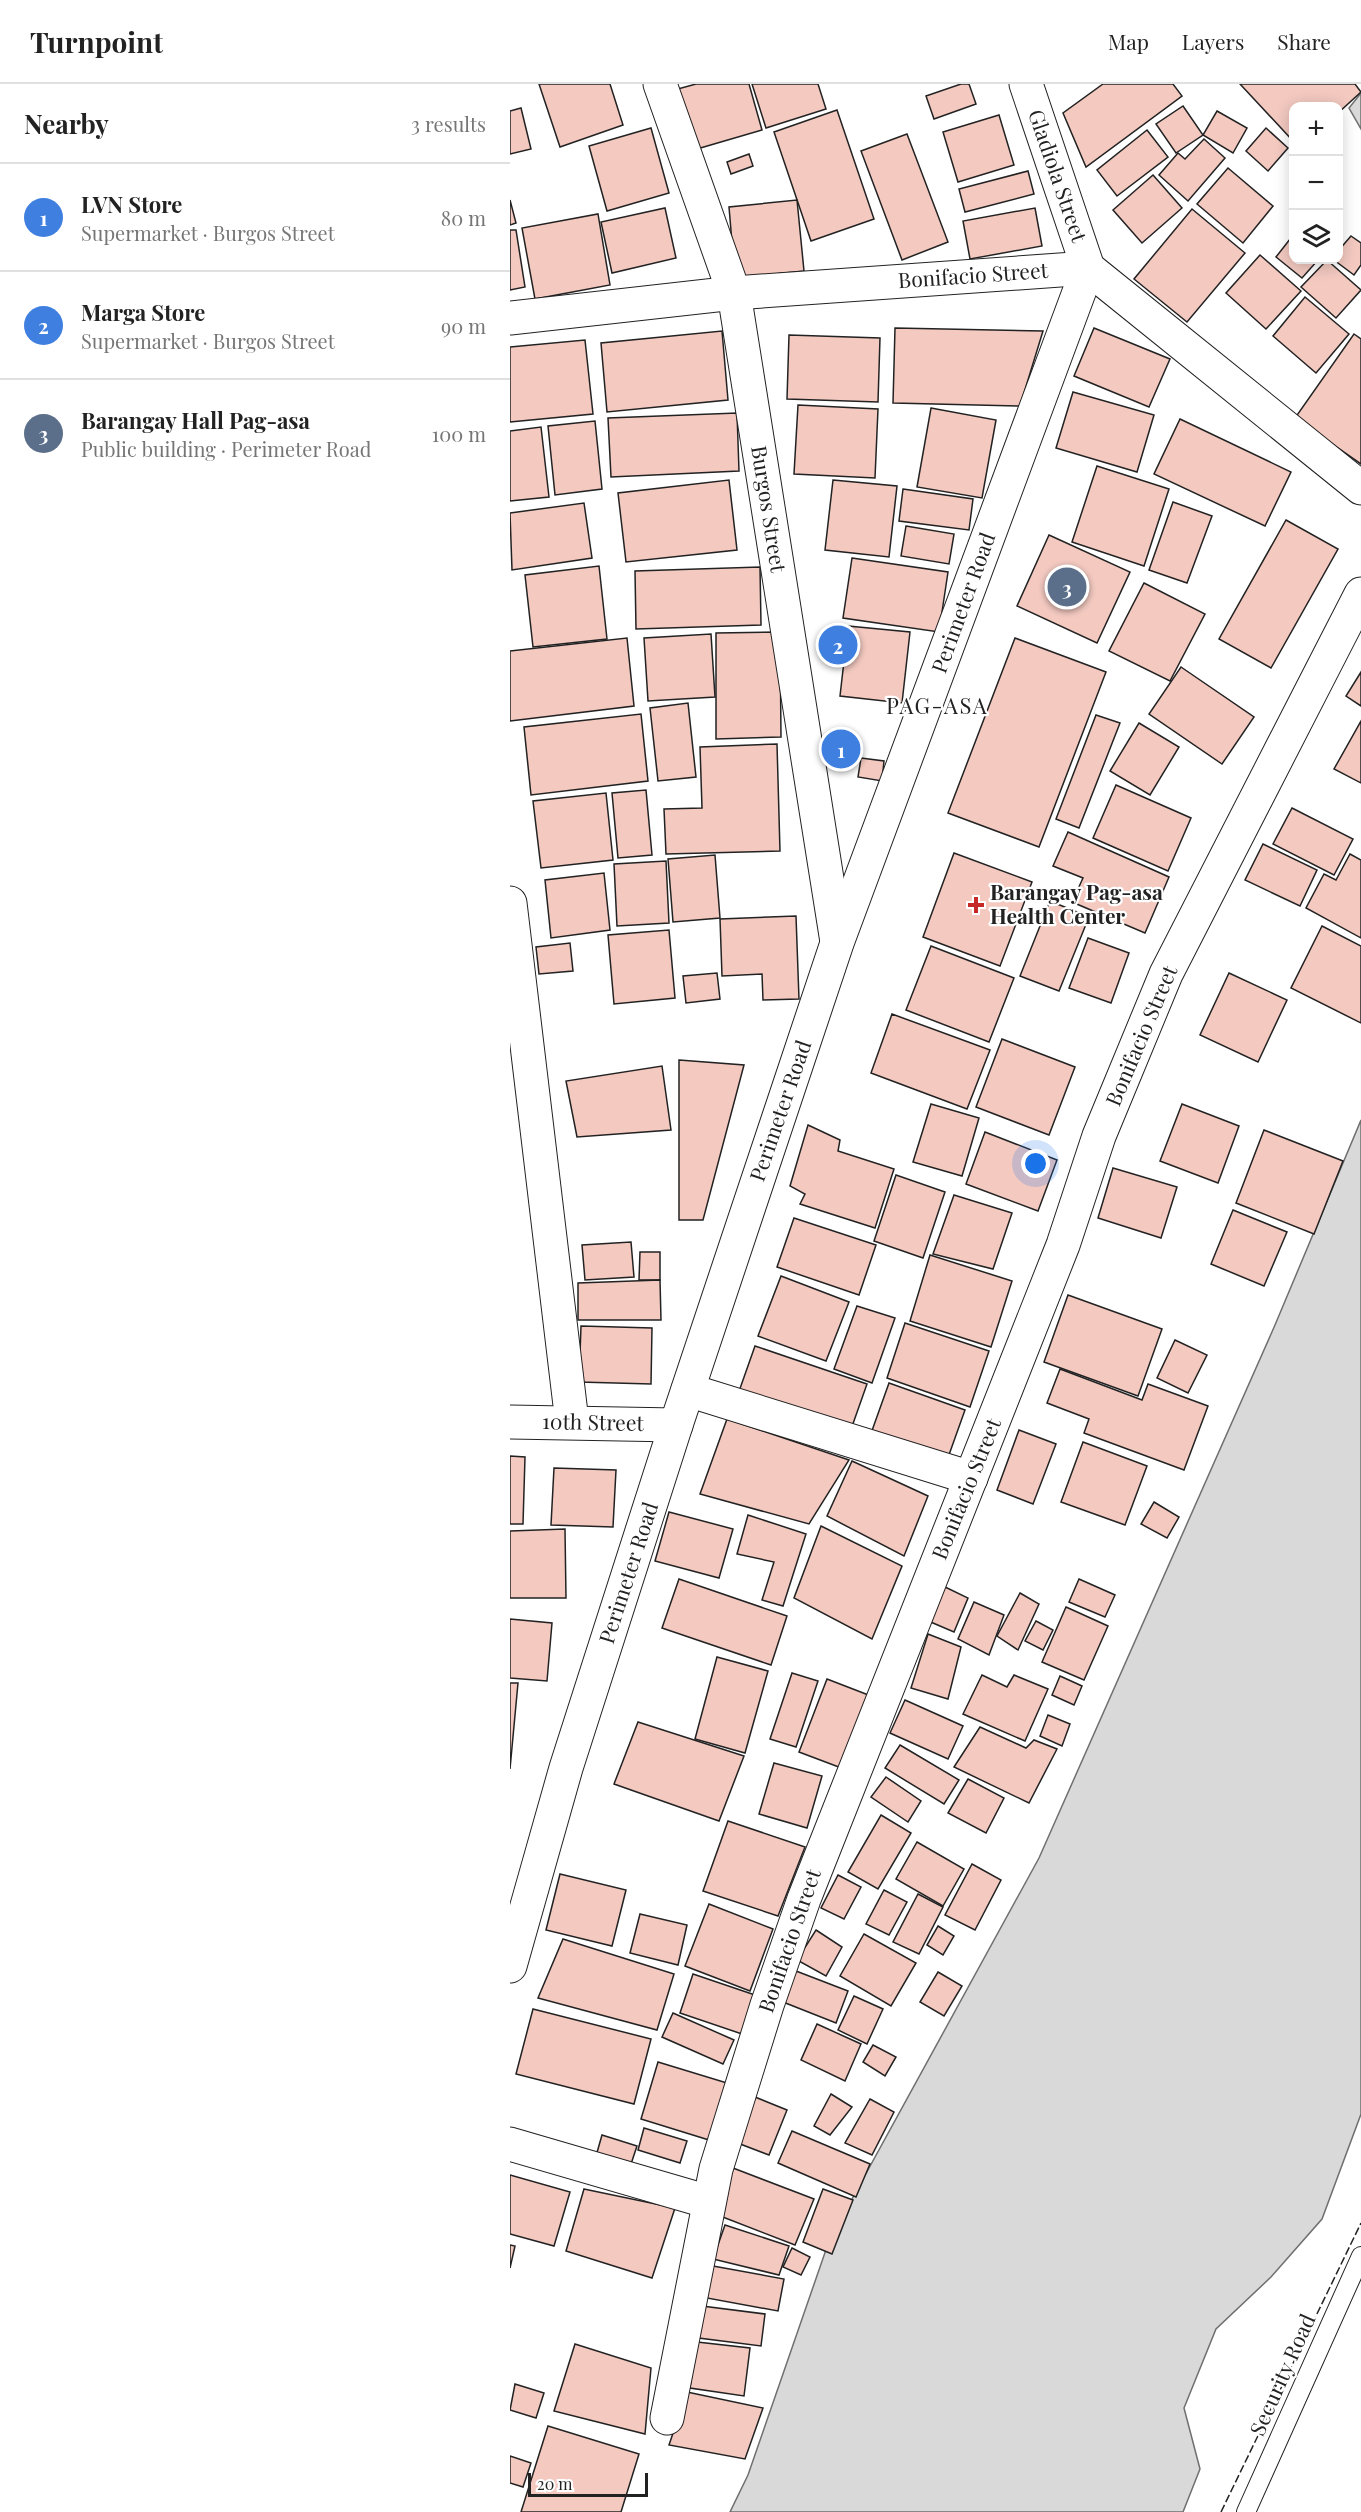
<!DOCTYPE html>
<meta charset="utf-8">
<style>
body{margin:0;font-family:"Playfair Display",serif;background:#f6f6f6;color:#222}
.controls{position:absolute;right:18px;top:18px;display:grid;overflow:hidden;border-radius:12px;box-shadow:0 3px 15px #0003}
.controls button{width:54px;height:54px;display:grid;place-items:center;padding:0;border:0;border-bottom:2px solid #e0e0e0;background:#fff;color:#222;font:30px sans-serif}
.scale{position:absolute;left:18px;bottom:15px;width:120px;box-sizing:border-box;padding-left:6px;border:3px solid #222;border-top:0;font-size:16px;line-height:21px;white-space:nowrap;color:#222;-webkit-text-stroke:4px #fff;paint-order:stroke}
.you{position:absolute;left:526px;top:1080px;width:21px;height:21px;margin:-15px;border:4px solid #fff;border-radius:50%;background:#1a73e8;box-shadow:0 0 0 9px #1a73e833}
.badge{display:grid;place-items:center;width:39px;height:39px;border-radius:50%;background:#2563eb;color:#fff;font-size:20px;font-weight:700}
.pin{position:absolute;translate:-50% -50%;border:3px solid #fff;box-shadow:0 2px 6px #0006}
.list{margin:0;padding:0;list-style:none}
h2{display:flex;justify-content:space-between;align-items:center;height:78px;margin:0;padding:0 24px;font-size:26px}
h2 small{font-size:20px;font-weight:400;color:#767676}
.list li{display:grid;grid-template-columns:39px 1fr auto;gap:18px;align-items:center;box-sizing:border-box;height:108px;padding:0 24px;border-top:2px solid #e0e0e0}
.list b{display:block;font-size:22px;white-space:nowrap}
.list p{margin:0;font-size:20px;white-space:nowrap;color:#767676}
.list em{font-size:20px;font-style:normal;color:#767676}
.icon{flex:none;width:33px;height:33px;fill:none;stroke:currentColor;stroke-width:2;stroke-linecap:round;stroke-linejoin:round}
.map{position:relative;flex:none;width:851px;height:2428px;overflow:hidden}
header{display:flex;align-items:center;gap:36px;box-sizing:border-box;height:84px;padding:0 30px;background:#fff;border-bottom:2px solid #e0e0e0}
header strong{font-size:28px}
nav{display:flex;gap:33px;margin-inline-start:auto;font-size:21px}
main{display:flex}
aside{flex:1;background:#fff}
.map>svg:first-child{display:block}
.water{fill:#d9d9d9;stroke:#6f6f6f;stroke-width:1.5}
.building{fill:#f3c9c0;stroke:#222;stroke-width:1.5}
.lines{fill:none;stroke-linecap:round;stroke-linejoin:round}
.lane-casing{stroke:#222;stroke-width:20}
.street-casing{stroke:#222;stroke-width:35}
.lane{stroke:#fff;stroke-width:18}
.street{stroke:#fff;stroke-width:33}
.fence{stroke:#222;stroke-width:1.5;stroke-dasharray:8 3;stroke-linecap:butt}
.poi-dot{fill:#c62828;stroke:#fff;stroke-width:2}
.labels{text-anchor:middle;stroke-width:4.5;stroke-linejoin:round;paint-order:stroke}
.street-label{font-size:21px;fill:#222;stroke:#fff}
.poi-label{font-size:21px;font-weight:bold;fill:#222;stroke:#fff;text-anchor:start}
.neighbourhood-label{font-size:22px;letter-spacing:1.5px;fill:#222;stroke:#fff}
</style>
<header>
<strong>Turnpoint</strong>
<nav><a>Map</a><a>Layers</a><a>Share</a></nav>
</header>
<main>
<aside>
<h2>Nearby<small>3 results</small></h2>
<ul class="list">
<li><span class="badge" style="background:#3f7fe0">1</span><div><b>LVN Store</b><p>Supermarket · Burgos Street</p></div><em>80 m</em></li>
<li><span class="badge" style="background:#3f7fe0">2</span><div><b>Marga Store</b><p>Supermarket · Burgos Street</p></div><em>90 m</em></li>
<li><span class="badge" style="background:#5c6f8a">3</span><div><b>Barangay Hall Pag-asa</b><p>Public building · Perimeter Road</p></div><em>100 m</em></li>
</ul>
</aside>
<div class="map">
<svg width="851" height="2428" viewBox="0 0 851 2428">
<rect width="100%" height="100%" fill="#fff"/>
<g class="water">
<polygon points="851,9 851,45 839,24"/>
<polygon points="851,1036 851,2030 812,2135 761,2193 706,2245 674,2324 690,2385 673,2428 220,2428 238,2391 319,2157 529,1774 765,1241"/>
</g>
<g class="building">
<polygon points="29,0 100,0 113,41 50,63"/>
<polygon points="186,0 239,0 252,46 180,67 164,6"/>
<polygon points="242,0 308,0 316,25 256,44"/>
<polygon points="451,0 459,0 466,20 424,35 416,12"/>
<polygon points="593,0 663,0 672,12 576,83 553,29"/>
<polygon points="730,0 845,0 851,8 828,29 828,22 784,22 784,58"/>
<polygon points="673,22 693,51 666,69 646,40"/>
<polygon points="11,24 21,65 0,70 0,27"/>
<polygon points="327,26 364,135 301,157 264,48"/>
<polygon points="707,27 737,44 723,69 693,51"/>
<polygon points="489,31 504,81 448,98 433,48"/>
<polygon points="141,44 159,109 97,127 79,62"/>
<polygon points="756,44 778,64 758,87 736,67"/>
<polygon points="637,46 658,73 607,112 587,86"/>
<polygon points="397,50 438,158 392,176 351,67"/>
<polygon points="694,55 715,74 678,117 649,91 668,69 675,75"/>
<polygon points="239,70 243,82 221,90 217,78"/>
<polygon points="718,84 763,122 733,159 687,120"/>
<polygon points="518,87 524,110 455,128 449,105"/>
<polygon points="643,91 672,124 632,159 603,126"/>
<polygon points="0,116 6,139 0,141"/>
<polygon points="287,116 294,187 225,194 219,123"/>
<polygon points="155,124 166,174 102,189 91,138"/>
<polygon points="525,124 532,162 460,175 453,137"/>
<polygon points="682,125 735,169 677,238 624,195"/>
<polygon points="88,130 100,201 25,215 12,144"/>
<polygon points="0,146 6,146 15,203 0,206"/>
<polygon points="784,150 784,176 808,176 792,194 766,173"/>
<polygon points="841,152 851,159 851,181 844,191 824,176 828,176 828,167"/>
<polygon points="750,171 791,207 756,245 716,209"/>
<polygon points="817,176 851,206 826,234 791,203"/>
<polygon points="795,213 839,250 806,289 763,252"/>
<polygon points="385,244 533,247 510,322 383,319"/>
<polygon points="584,244 660,275 639,323 564,292"/>
<polygon points="212,247 218,316 97,328 91,259"/>
<polygon points="844,250 851,255 851,380 785,334"/>
<polygon points="279,251 370,254 368,318 277,315"/>
<polygon points="75,256 83,330 0,338 0,263"/>
<polygon points="563,308 644,331 627,388 546,364"/>
<polygon points="288,321 368,325 365,394 284,390"/>
<polygon points="421,324 486,336 472,414 407,403"/>
<polygon points="227,329 229,387 101,393 98,334"/>
<polygon points="670,335 781,388 755,442 644,390"/>
<polygon points="85,337 92,405 45,411 38,342"/>
<polygon points="31,343 39,413 0,417 0,347"/>
<polygon points="587,382 659,405 634,482 562,458"/>
<polygon points="219,396 227,466 116,478 108,409"/>
<polygon points="323,396 387,402 379,473 315,466"/>
<polygon points="393,405 463,415 459,446 389,437"/>
<polygon points="663,418 702,432 677,499 639,486"/>
<polygon points="74,419 82,474 2,486 0,429"/>
<polygon points="776,436 828,465 761,584 709,555"/>
<polygon points="396,442 444,450 439,480 391,472"/>
<polygon points="539,451 620,488 587,559 507,522"/>
<polygon points="342,474 438,488 429,548 333,534"/>
<polygon points="89,482 97,555 23,563 15,491"/>
<polygon points="250,483 251,541 126,545 125,487"/>
<polygon points="634,499 695,530 660,597 599,567"/>
<polygon points="338,542 400,548 392,619 330,612"/>
<polygon points="270,548 271,653 206,655 206,549"/>
<polygon points="201,550 205,613 138,617 134,554"/>
<polygon points="117,554 124,622 0,637 0,567"/>
<polygon points="505,554 596,588 529,763 438,729"/>
<polygon points="671,583 744,633 712,680 639,630"/>
<polygon points="851,588 851,622 836,612"/>
<polygon points="178,619 186,693 148,697 140,624"/>
<polygon points="131,630 138,697 21,711 14,643"/>
<polygon points="586,631 610,639 569,744 546,735"/>
<polygon points="851,637 851,699 824,685"/>
<polygon points="629,639 669,663 640,711 600,687"/>
<polygon points="267,660 270,767 156,770 154,725 192,724 190,663"/>
<polygon points="351,674 374,677 372,697 348,693"/>
<polygon points="606,701 681,734 658,787 583,754"/>
<polygon points="136,706 142,771 108,774 102,709"/>
<polygon points="96,709 103,776 31,784 23,717"/>
<polygon points="782,724 843,755 824,791 763,760"/>
<polygon points="558,748 659,793 635,849 562,818 573,794 543,782"/>
<polygon points="753,760 807,786 790,822 735,796"/>
<polygon points="444,769 522,798 490,882 413,853"/>
<polygon points="840,770 851,776 851,854 796,824 814,790 826,796"/>
<polygon points="205,771 210,834 163,838 158,775"/>
<polygon points="156,777 159,839 107,842 104,780"/>
<polygon points="94,789 100,846 41,854 35,796"/>
<polygon points="540,817 579,833 549,907 510,892"/>
<polygon points="286,832 289,915 253,916 252,890 212,892 210,835"/>
<polygon points="812,842 851,862 851,939 781,904"/>
<polygon points="159,846 165,914 104,920 98,851"/>
<polygon points="578,854 619,869 601,919 559,904"/>
<polygon points="60,859 63,887 29,890 26,863"/>
<polygon points="421,862 504,894 479,958 396,926"/>
<polygon points="207,889 210,915 176,919 173,892"/>
<polygon points="719,889 777,916 748,978 690,951"/>
<polygon points="382,930 480,966 457,1025 361,989"/>
<polygon points="492,955 565,983 539,1051 466,1023"/>
<polygon points="169,976 234,981 193,1136 169,1136"/>
<polygon points="152,982 161,1046 67,1053 56,997"/>
<polygon points="421,1020 469,1034 452,1092 403,1078"/>
<polygon points="672,1020 729,1042 708,1099 650,1077"/>
<polygon points="298,1041 330,1056 328,1067 384,1085 365,1144 290,1120 295,1110 280,1102"/>
<polygon points="754,1046 833,1077 804,1150 726,1119"/>
<polygon points="475,1048 547,1076 528,1127 456,1100"/>
<polygon points="603,1084 667,1103 651,1154 588,1134"/>
<polygon points="386,1091 435,1108 413,1174 364,1157"/>
<polygon points="444,1111 502,1129 483,1185 423,1170"/>
<polygon points="723,1126 777,1148 754,1202 701,1180"/>
<polygon points="284,1134 366,1161 349,1211 267,1183"/>
<polygon points="121,1158 124,1193 75,1196 72,1161"/>
<polygon points="130,1168 150,1168 150,1196 129,1196"/>
<polygon points="420,1171 502,1197 481,1263 400,1237"/>
<polygon points="271,1192 339,1218 316,1277 248,1252"/>
<polygon points="150,1196 151,1236 68,1236 68,1199"/>
<polygon points="558,1211 652,1245 628,1312 534,1278"/>
<polygon points="347,1222 385,1234 362,1299 324,1285"/>
<polygon points="395,1239 479,1267 460,1323 377,1294"/>
<polygon points="71,1242 142,1244 141,1300 69,1298"/>
<polygon points="665,1256 697,1271 678,1309 647,1294"/>
<polygon points="245,1262 357,1300 339,1351 227,1313"/>
<polygon points="550,1285 632,1316 638,1300 698,1322 674,1386 574,1349 579,1335 537,1319"/>
<polygon points="379,1299 455,1326 435,1382 359,1355"/>
<polygon points="217,1335 339,1376 299,1440 190,1410"/>
<polygon points="509,1346 546,1360 523,1420 487,1406"/>
<polygon points="573,1358 637,1382 615,1441 551,1418"/>
<polygon points="0,1372 15,1373 13,1440 0,1440"/>
<polygon points="342,1377 418,1412 394,1472 317,1432"/>
<polygon points="44,1384 106,1386 103,1443 41,1441"/>
<polygon points="644,1418 669,1433 657,1454 631,1440"/>
<polygon points="159,1428 223,1445 209,1494 145,1477"/>
<polygon points="238,1431 296,1450 273,1522 252,1516 264,1478 227,1470"/>
<polygon points="311,1442 392,1482 362,1555 284,1514"/>
<polygon points="55,1445 56,1514 0,1514 0,1447"/>
<polygon points="169,1495 277,1532 261,1581 152,1544"/>
<polygon points="569,1495 605,1511 595,1533 559,1518"/>
<polygon points="431,1501 458,1514 444,1548 416,1536"/>
<polygon points="510,1509 529,1520 508,1566 487,1552"/>
<polygon points="464,1518 494,1531 479,1571 448,1555"/>
<polygon points="556,1523 598,1542 574,1596 532,1578"/>
<polygon points="0,1535 42,1539 37,1597 0,1594"/>
<polygon points="526,1537 543,1546 533,1566 515,1557"/>
<polygon points="418,1550 451,1563 438,1615 401,1604"/>
<polygon points="207,1573 258,1587 235,1669 185,1655"/>
<polygon points="282,1589 308,1597 286,1663 260,1655"/>
<polygon points="472,1591 497,1603 504,1591 538,1605 515,1657 453,1630"/>
<polygon points="550,1592 572,1602 564,1621 542,1611"/>
<polygon points="317,1595 361,1612 334,1685 289,1668"/>
<polygon points="0,1599 8,1599 0,1685"/>
<polygon points="395,1616 453,1642 438,1675 380,1649"/>
<polygon points="538,1631 560,1640 552,1662 530,1652"/>
<polygon points="128,1638 234,1672 209,1737 104,1700"/>
<polygon points="470,1643 516,1664 524,1656 547,1665 519,1719 444,1683"/>
<polygon points="390,1661 449,1696 434,1720 375,1684"/>
<polygon points="264,1679 312,1692 297,1744 249,1730"/>
<polygon points="376,1693 411,1717 398,1738 361,1713"/>
<polygon points="458,1695 494,1714 476,1749 438,1729"/>
<polygon points="371,1731 401,1749 368,1805 338,1788"/>
<polygon points="218,1737 295,1763 268,1832 193,1807"/>
<polygon points="407,1758 454,1785 433,1822 386,1795"/>
<polygon points="462,1780 491,1796 465,1846 435,1831"/>
<polygon points="50,1790 116,1806 102,1862 36,1846"/>
<polygon points="328,1791 351,1803 334,1835 311,1824"/>
<polygon points="374,1806 397,1818 379,1851 356,1840"/>
<polygon points="408,1810 433,1823 409,1870 383,1858"/>
<polygon points="199,1820 263,1845 240,1907 175,1882"/>
<polygon points="130,1830 177,1841 168,1881 120,1869"/>
<polygon points="428,1842 444,1852 433,1871 417,1861"/>
<polygon points="306,1846 332,1863 316,1892 287,1876"/>
<polygon points="354,1850 406,1879 381,1922 330,1892"/>
<polygon points="53,1855 164,1890 147,1946 28,1914"/>
<polygon points="286,1887 338,1907 326,1939 273,1918"/>
<polygon points="428,1888 452,1902 434,1932 410,1918"/>
<polygon points="183,1890 248,1912 235,1951 170,1929"/>
<polygon points="344,1912 373,1925 357,1960 328,1946"/>
<polygon points="23,1925 141,1955 124,2020 6,1990"/>
<polygon points="163,1929 224,1956 213,1980 152,1953"/>
<polygon points="307,1940 351,1960 335,1997 291,1976"/>
<polygon points="363,1961 386,1973 375,1992 353,1978"/>
<polygon points="148,1978 217,1999 199,2056 131,2035"/>
<polygon points="321,2010 342,2023 320,2051 304,2042"/>
<polygon points="245,2013 277,2026 259,2071 225,2058"/>
<polygon points="360,2015 384,2028 362,2071 335,2059"/>
<polygon points="134,2044 177,2057 170,2079 128,2066"/>
<polygon points="282,2047 360,2080 346,2113 268,2079"/>
<polygon points="92,2051 127,2062 118,2089 84,2079"/>
<polygon points="223,2084 304,2115 285,2161 205,2130"/>
<polygon points="0,2091 60,2108 44,2162 0,2150"/>
<polygon points="74,2105 165,2124 142,2194 56,2167"/>
<polygon points="313,2105 343,2116 322,2170 293,2158"/>
<polygon points="215,2141 279,2162 269,2191 203,2175"/>
<polygon points="0,2161 5,2162 0,2184"/>
<polygon points="282,2164 300,2173 291,2191 273,2183"/>
<polygon points="192,2180 274,2195 268,2227 186,2212"/>
<polygon points="184,2221 255,2230 251,2262 181,2253"/>
<polygon points="187,2258 240,2264 234,2312 180,2304"/>
<polygon points="65,2260 141,2284 135,2350 44,2327"/>
<polygon points="5,2300 34,2309 26,2334 0,2326"/>
<polygon points="177,2308 253,2324 235,2375 159,2361"/>
<polygon points="38,2342 129,2370 111,2428 11,2428"/>
<polygon points="0,2372 21,2379 13,2403 0,2399"/>
</g>
<g class="lines">
<g class="lane-casing">
<polyline id="lane" points="736,2428 851,2172"/>
</g>
<g class="street-casing">
<g id="street">
<polyline points="150,0 224,209 327,858"/>
<polyline points="516,0 578,184"/>
<polyline points="0,234 224,209 578,184 851,404"/>
<polyline points="0,819 62,1338"/>
<polyline points="178,1306 461,1394"/>
<polyline points="0,1338 166,1341"/>
<polyline points="0,1882 56,1684 166,1341 327,859 578,184"/>
<polyline points="0,2060 199,2118"/>
<polyline points="157,2334 206,2085 257,1921 294,1815 553,1161 589,1052 656,890 851,510"/>
</g>
</g>
<use href="#lane" class="lane"/>
<use href="#street" class="street"/>
<polyline class="fence" points="711,2428 851,2139"/>
</g>
<path class="poi-dot" d="M463 812h6v6h6v6h-6v6h-6v-6h-6v-6h6z"/>
<g class="labels">
<g class="street-label">
<text transform="translate(547 92) rotate(71)" y="7">Gladiola Street</text>
<text transform="translate(463 192) rotate(-4)" y="7">Bonifacio Street</text>
<text transform="translate(258 425) rotate(81)" y="7">Burgos Street</text>
<text transform="translate(454 519) rotate(-70)" y="7">Perimeter Road</text>
<text transform="translate(632 952) rotate(-67)" y="7">Bonifacio Street</text>
<text transform="translate(271 1027) rotate(-71)" y="7">Perimeter Road</text>
<text transform="translate(83 1339) rotate(1)" y="7">10th Street</text>
<text transform="translate(457 1405) rotate(-68)" y="7">Bonifacio Street</text>
<text transform="translate(119 1489) rotate(-72)" y="7">Perimeter Road</text>
<text transform="translate(280 1857) rotate(-71)" y="7">Bonifacio Street</text>
<text transform="translate(773 2291) rotate(-66)" y="7">Security Road</text>
</g>
<g class="poi-label">
<text x="480" y="816">Barangay Pag-asa<tspan x="480" dy="24">Health Center</tspan></text>
</g>
<g class="neighbourhood-label">
<text x="427" y="630">PAG-ASA</text>
</g>
</g>
</svg>
<div class="controls">
<button>+</button>
<button>−</button>
<button><svg class="icon" aria-label="layers" viewBox="0 0 24 24"><path d="M12 4l9 5-9 5-9-5zM3 14l9 5 9-5"/></svg></button>
</div>
<div class="scale">20 m</div>
<div class="you"></div>
<div class="pin badge" style="left:331px;top:665px;background:#3f7fe0">1</div>
<div class="pin badge" style="left:328px;top:561px;background:#3f7fe0">2</div>
<div class="pin badge" style="left:557px;top:503px;background:#5c6f8a">3</div>
</div>
</main>
